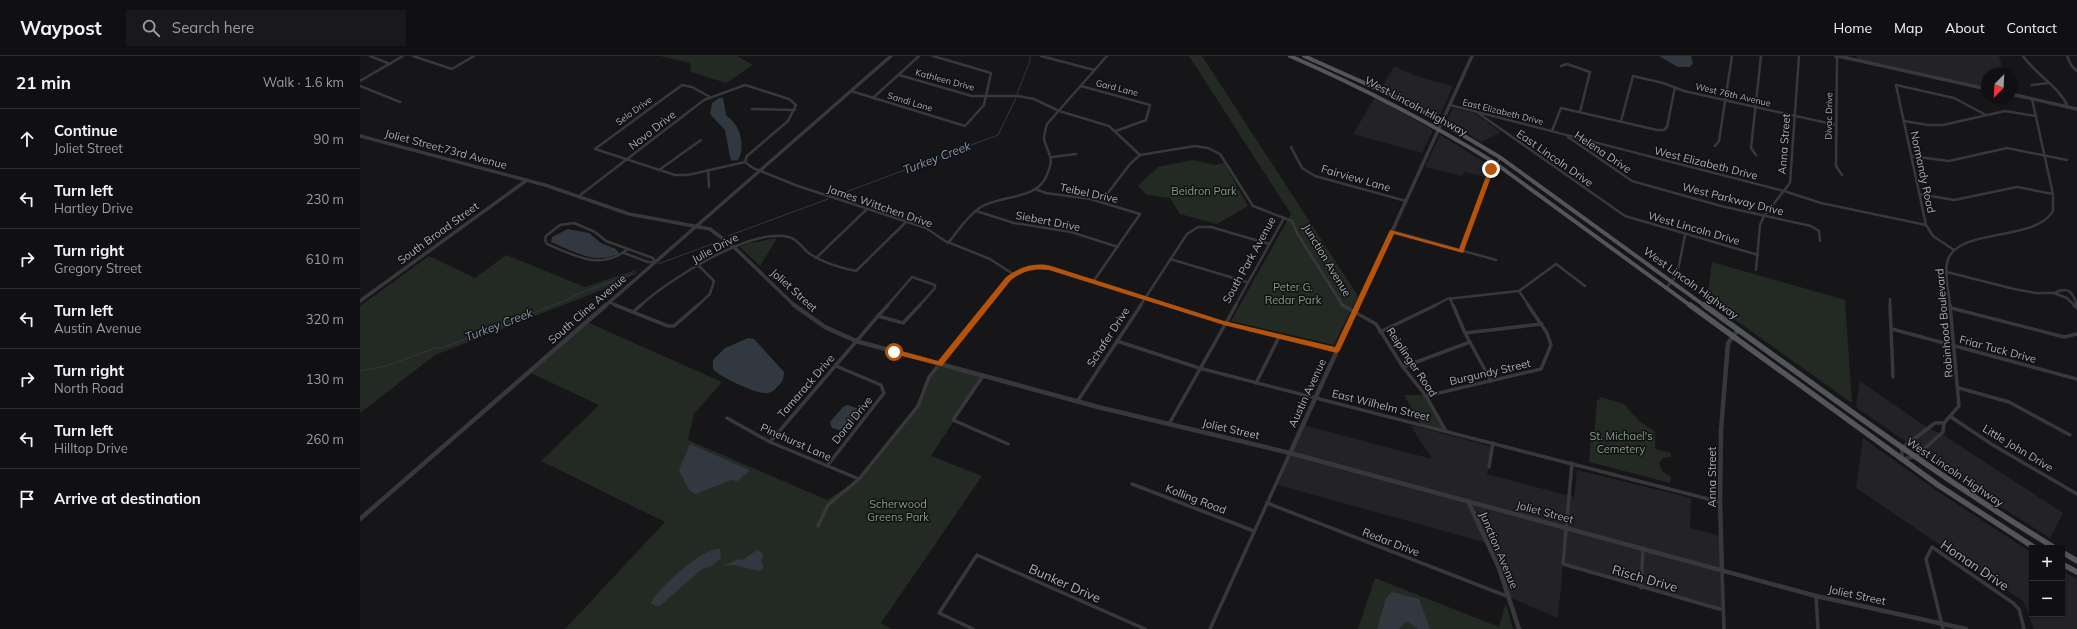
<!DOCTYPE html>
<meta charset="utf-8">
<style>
body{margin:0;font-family:Mulish,sans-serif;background:#19191b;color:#f1f3f6}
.controls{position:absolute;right:12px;bottom:12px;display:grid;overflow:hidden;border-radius:0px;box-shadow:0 1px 3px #0004}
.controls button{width:36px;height:36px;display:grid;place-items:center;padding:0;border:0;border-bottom:1px solid #303032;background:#101012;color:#f1f3f6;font:20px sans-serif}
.compass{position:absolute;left:1621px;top:12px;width:36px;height:36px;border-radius:50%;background:#101012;box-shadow:0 1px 3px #0004;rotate:204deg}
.stop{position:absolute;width:12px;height:12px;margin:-9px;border:3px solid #b45309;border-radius:50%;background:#fff}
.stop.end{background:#b45309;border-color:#fff;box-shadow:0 1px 4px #0008}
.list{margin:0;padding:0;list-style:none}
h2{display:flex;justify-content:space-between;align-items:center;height:52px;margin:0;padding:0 16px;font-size:17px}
h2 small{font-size:13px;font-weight:400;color:#9c9d9f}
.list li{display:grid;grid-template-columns:26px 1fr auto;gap:12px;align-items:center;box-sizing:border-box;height:60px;padding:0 16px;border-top:1px solid #303032}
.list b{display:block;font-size:15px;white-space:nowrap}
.list p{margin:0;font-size:13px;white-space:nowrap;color:#9c9d9f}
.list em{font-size:13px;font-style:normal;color:#9c9d9f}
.icon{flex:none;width:22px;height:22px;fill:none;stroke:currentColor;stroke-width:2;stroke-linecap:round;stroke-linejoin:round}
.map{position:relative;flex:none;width:1717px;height:573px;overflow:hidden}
header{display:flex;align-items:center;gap:24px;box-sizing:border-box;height:56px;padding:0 20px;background:#101012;border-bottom:1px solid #303032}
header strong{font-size:19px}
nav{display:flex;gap:22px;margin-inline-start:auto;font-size:14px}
.search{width:280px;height:36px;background:#19191b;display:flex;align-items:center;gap:10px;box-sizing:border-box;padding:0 14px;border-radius:0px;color:#9c9d9f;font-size:15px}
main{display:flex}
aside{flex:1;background:#101012}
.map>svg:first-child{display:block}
.built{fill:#232225}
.green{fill:#232a24}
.water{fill:#31383f}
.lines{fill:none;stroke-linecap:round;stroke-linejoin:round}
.stream{stroke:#31383f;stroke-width:1}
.minor-far1{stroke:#38383c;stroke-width:2.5}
.minor{stroke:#38383c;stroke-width:3.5}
.tertiary-far1{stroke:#38383c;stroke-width:3.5}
.tertiary{stroke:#38383c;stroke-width:4.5}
.primary-far1{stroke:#54555b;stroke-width:4}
.primary{stroke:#54555b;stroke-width:5.5}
.route{fill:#b45309}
.labels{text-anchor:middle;stroke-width:3;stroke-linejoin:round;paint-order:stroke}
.far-street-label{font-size:9px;fill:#aaadb6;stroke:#111113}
.street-label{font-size:11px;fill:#aaadb6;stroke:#111113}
.park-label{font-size:11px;fill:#839f87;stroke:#111113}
.water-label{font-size:12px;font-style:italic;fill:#8597ad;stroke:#111113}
.near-street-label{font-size:13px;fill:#aaadb6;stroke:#111113}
</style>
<header>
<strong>Waypost</strong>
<div class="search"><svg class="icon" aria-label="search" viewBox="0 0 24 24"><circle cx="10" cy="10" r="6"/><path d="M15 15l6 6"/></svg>Search here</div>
<nav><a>Home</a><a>Map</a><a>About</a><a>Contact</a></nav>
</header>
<main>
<aside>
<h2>21 min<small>Walk · 1.6 km</small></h2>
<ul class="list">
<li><svg class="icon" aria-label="ahead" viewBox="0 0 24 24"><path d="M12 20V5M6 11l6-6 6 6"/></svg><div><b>Continue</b><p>Joliet Street</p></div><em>90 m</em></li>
<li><svg class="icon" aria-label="left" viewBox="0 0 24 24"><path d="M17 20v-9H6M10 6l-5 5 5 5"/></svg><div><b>Turn left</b><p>Hartley Drive</p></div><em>230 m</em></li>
<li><svg class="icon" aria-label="right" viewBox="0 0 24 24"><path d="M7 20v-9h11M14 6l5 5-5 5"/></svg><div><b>Turn right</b><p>Gregory Street</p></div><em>610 m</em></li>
<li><svg class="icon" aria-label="left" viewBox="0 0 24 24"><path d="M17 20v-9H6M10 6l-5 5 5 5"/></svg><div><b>Turn left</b><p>Austin Avenue</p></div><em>320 m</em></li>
<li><svg class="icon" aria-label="right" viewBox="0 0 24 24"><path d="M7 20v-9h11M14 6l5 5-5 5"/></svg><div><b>Turn right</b><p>North Road</p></div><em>130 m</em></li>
<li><svg class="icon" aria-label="left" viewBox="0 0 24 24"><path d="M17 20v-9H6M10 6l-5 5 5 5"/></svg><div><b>Turn left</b><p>Hilltop Drive</p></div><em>260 m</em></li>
<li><svg class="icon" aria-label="arrive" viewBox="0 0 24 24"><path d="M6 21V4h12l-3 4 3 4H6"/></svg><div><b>Arrive at destination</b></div></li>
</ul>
</aside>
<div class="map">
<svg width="1717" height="573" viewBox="0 0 1717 573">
<rect width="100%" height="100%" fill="#161618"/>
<g class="built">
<polygon points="1497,0 1639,0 1644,18 1627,18 1627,31 1497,3"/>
<polygon points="1034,10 1056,20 1093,30 1080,59 1022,31"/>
<polygon points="1015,41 1073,74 1062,97 993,78"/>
<polygon points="1093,52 1114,57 1141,76 1121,86 1087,64"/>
<polygon points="1080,79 1129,109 1126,121 1104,116 1102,120 1065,111"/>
<polygon points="1500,325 1562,368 1585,380 1703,457 1690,482 1627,442 1496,351"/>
<polygon points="943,369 1072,403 1050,369 1133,391 1127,418 1240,448 1214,441 1217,414 1331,442 1330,472 1361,480 1363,554 1203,509 1198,562 1149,541 1127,487 918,429 930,397"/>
<polygon points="1503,382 1580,437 1672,497 1672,558 1702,558 1702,515 1717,523 1717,573 1674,573 1663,545 1496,432"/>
</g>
<g class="green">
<polygon points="300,0 377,0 393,9 366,27 331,16 330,7"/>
<polygon points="829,0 842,0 998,240 974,289 871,265 931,158"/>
<polygon points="833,104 855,109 864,107 888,150 857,168 820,158 810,142 787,139 778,130 798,111"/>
<polygon points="417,182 400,210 380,191 390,187"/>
<polygon points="146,199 225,231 278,213 262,226 75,299 0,357 0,250 69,200 115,222"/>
<polygon points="1352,206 1485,244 1492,347 1347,244"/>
<polygon points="229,267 362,326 334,358 328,384 467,444 499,423 558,350 569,321 579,308 623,320 571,400 622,420 521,567 532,573 205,573 305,466 181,405 239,349 171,317"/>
<polygon points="1044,339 1065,339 1086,375 1061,369"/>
<polygon points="1240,341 1264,348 1278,364 1295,376 1295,393 1311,397 1311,401 1303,402 1299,407 1302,415 1311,421 1310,427 1229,406 1231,381 1234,382 1237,344 1239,344"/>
<polygon points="1015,522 1139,571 1146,547 1153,573 998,573"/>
</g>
<g class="water">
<polygon points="1299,0 1331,0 1333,7 1330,11 1318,11"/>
<path d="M359,42H363L366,59C369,62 373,65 375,68C382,77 384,95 378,104L372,105L370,101L365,74L350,58L352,47Z"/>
<path d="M208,173L229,177L241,187L256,193L259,197C236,210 213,195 191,186L192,181Z"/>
<path d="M388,282L394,283L424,316C424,321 423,325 420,328C416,332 413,337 407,337C398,339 358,320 353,313V304L365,292Z"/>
<polygon points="487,349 500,353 499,359 483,375 472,372 470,366 483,351"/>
<polygon points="330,388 385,412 390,414 378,425 371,424 336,438 329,434 319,414"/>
<path d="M360,493L361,502L352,510L342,513L301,549L296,550L291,547C297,533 343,491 360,493Z"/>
<polygon points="397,494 404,498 401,505 404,511 399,515 374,509 363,510 379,503 383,504"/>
<polygon points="1032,536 1059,543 1070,573 1058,573 1048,566 1044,567 1039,573 1017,573 1026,542"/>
</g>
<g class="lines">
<g class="stream">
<polyline points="657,38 670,5 670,0"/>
<polyline points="478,139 638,79 656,42"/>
<polyline points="368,180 468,143"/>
<polyline points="298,208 360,185"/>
<polyline points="0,315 26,310 75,292 82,292 207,244 217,238 276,217"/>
</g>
<g class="minor-far1">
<polyline points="10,0 30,8"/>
<polyline points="53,0 92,13 114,0"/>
<polyline points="681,0 734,14"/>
<polyline points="1475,0 1477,2 1476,110 1482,119"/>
<path d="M1663,0C1676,19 1699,30 1708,51"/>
<polyline points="1707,0 1711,9 1717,15"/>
<polyline points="1201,10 1207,8 1230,16 1220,56"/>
<polyline points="539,19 612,40 658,40 674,43 699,55 749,70 780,99"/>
<polyline points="0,25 43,0"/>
<polyline points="1672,29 1688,27"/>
<polyline points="0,30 40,46"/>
<polyline points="721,30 790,49 786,64 756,75"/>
<polyline points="491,35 605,70 624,49 631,17 573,0"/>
<polyline points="350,41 332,31 322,29 235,93 315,119 328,119 385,106"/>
<polyline points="513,42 559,0"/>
<polyline points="1090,49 1424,135 1461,147 1566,169"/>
<polyline points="392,53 435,54"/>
<polyline points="1118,57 1265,160 1398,199"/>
<polyline points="1261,65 1273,20 1303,27 1324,35 1476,69"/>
<polyline points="1544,65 1568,69 1583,69 1645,55 1676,60"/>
<polyline points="1192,75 1201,52 1297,74 1304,74 1307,71 1315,31"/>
<polyline points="1208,81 1272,125 1361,150 1451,170 1459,175 1460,185"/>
<polyline points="1355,90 1359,85 1372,0"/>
<polyline points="931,91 942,112 955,120 1046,145"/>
<polyline points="1396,99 1391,92 1401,0"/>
<polyline points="1551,100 1589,105 1647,92 1707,104"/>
<polyline points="692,101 716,98"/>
<polyline points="299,114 341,84"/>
<polyline points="348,114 349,131"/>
<polyline points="675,133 686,137 730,143 780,158 733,226"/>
<polyline points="1559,138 1594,144 1657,131 1693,138"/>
<polyline points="219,140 344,44 385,29 429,43 436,49 428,65 387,100 385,106 393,112 438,130 566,172 585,185 630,203 653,218"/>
<polyline points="741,146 770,108 780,99 835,90 848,92 860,98 893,150 932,165 937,177 983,250"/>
<polyline points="616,155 654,167 711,176 758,191"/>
<polyline points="1032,175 1136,204"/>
<path d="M588,187C598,175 608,159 621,151C640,139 676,144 686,121C696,99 688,101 684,83C684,79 686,72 687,68L747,0"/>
<path d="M268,193C240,215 216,200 187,188L185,184L186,180L200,169L214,167L235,176L246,185L293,202L295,206"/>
<polyline points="1594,194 1573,180 1566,169 1536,29 1594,42 1626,59"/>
<polyline points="1101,195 1131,113 1141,102"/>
<polyline points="264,197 288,206 295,206"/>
<polyline points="456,202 507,153"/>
<polyline points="810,203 887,226"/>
<polyline points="1396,214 1400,169 1404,160 1430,127 1439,0"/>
<polyline points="1587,216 1654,233 1675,237 1694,237 1707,242 1715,250"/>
<polyline points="1307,231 1317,219 1325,179"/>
<polyline points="1159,235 1169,250"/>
<path d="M1694,237C1708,230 1713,235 1717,250"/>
<polyline points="1090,242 1093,250"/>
<polyline points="1530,243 1530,250"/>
<polyline points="249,246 258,250"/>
<path d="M280,250C308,224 391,171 429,181C438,183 443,193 450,198C464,207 480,212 496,215L546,166"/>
<polyline points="337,250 350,238 354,225 339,210"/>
<polyline points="527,250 552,221 575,229 575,232 559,250"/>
<path d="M625,250C645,226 655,209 689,211L810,250"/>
<polyline points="780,250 827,178 838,171 851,171 909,188"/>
<polyline points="875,250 924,162"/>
<polyline points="1074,250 1087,243 1159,235 1196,208 1225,230"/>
<path d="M1590,250C1589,236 1583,213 1589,201C1604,172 1676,185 1693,155V138L1672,43"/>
</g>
<g class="minor">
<polyline points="255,249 308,270 314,270 338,249"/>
<polyline points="528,249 518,260 543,267 560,249"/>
<polyline points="807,249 864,267 977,294"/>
<polyline points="982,249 1016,268 1043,311 1066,340 1086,375"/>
<polyline points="1093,249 1105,277 1131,325"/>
<polyline points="1530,249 1533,321"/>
<polyline points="1714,249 1717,252"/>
<polyline points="1716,249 1717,251"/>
<polyline points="1591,252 1704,281 1717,278"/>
<polyline points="273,256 281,249"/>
<polyline points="1532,273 1717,323"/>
<polyline points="1020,276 1076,249"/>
<polyline points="1105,277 1182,268"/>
<polyline points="757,285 839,312 1360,446"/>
<polyline points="1043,311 1110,286"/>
<polyline points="623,320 593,364 648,388"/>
<polyline points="896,327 919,281"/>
<polyline points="1599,332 1649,346 1710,379"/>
<polyline points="1066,340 1181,313 1191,289 1187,277 1168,249"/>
<polyline points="717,346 781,249"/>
<polyline points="1591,361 1633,389 1717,438"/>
<polyline points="367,362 410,386 499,423"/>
<polygon points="1575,367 1584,367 1583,376 1555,401 1542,403 1542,392"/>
<polyline points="1584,367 1599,350 1590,249"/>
<polyline points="809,368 876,249"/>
<polyline points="410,386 518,260"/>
<polyline points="1212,407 1203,508 1363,554"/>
<polyline points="467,410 524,337 521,329 476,310"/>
<polyline points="1129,411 1133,387"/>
<polyline points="772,428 894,475"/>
<polyline points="907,447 1149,541"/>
<polyline points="458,470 468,449 499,423 558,350 569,321 626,249"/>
<polyline points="1362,514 1364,573"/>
<polyline points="1281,532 1283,492"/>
<polyline points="1456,540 1458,573"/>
<polyline points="613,573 579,557 617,499 785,573"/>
<polyline points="850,573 930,397"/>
<polyline points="1583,573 1566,503 1572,491 1653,547 1659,553 1664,573"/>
</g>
<g class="tertiary-far1">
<polyline points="1478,0 1627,33"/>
<polyline points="1651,38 1717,53"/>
<polyline points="0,80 185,129 269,158 350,173 374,191 435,250"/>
<polyline points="0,245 167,124"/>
<polyline points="245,250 531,0"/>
<polyline points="998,250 1112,0"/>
</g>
<g class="tertiary">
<polyline points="434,249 465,271 496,285 738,351 930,397 1456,540 1606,573"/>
<polyline points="930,397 998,249"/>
<polyline points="1108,445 1139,512 1159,573"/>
<polyline points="0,463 246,249"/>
<polyline points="1362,514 1360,446 1361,374 1368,287 1378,274"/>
</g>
<g class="primary-far1">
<path d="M930,0C1001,31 1069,66 1135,107L1331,250"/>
<polyline points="944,0 1049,47 1141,102 1345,250"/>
</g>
<g class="primary">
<polyline points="1330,249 1578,429 1675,492"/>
<path d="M1344,249C1459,332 1573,418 1695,492"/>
<polyline points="1702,496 1717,505"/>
<polyline points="1702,508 1717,516"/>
</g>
</g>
<path class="route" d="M1129,112L1134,113L1103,197L1034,178L980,294L977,297L864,269L689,214C673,212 663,215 651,224L582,310L534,298L530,296L534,293L578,305L646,221C660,211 674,206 691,210L864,265L975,291L1030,174L1099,193Z"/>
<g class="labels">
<g class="far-street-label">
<text transform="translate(585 24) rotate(15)" y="3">Kathleen Drive</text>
<text transform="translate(757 32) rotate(14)" y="3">Gard Lane</text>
<text transform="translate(1373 39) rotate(13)" y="3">West 76th Avenue</text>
<text transform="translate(550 46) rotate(17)" y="3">Sandi Lane</text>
<text transform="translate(274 55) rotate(-36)" y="3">Selo Drive</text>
<text transform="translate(1143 56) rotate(14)" y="3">East Elizabeth Drive</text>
<text transform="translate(1469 60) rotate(-89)" y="3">Divac Drive</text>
</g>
<g class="street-label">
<text transform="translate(1056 50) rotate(28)" y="4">West Lincoln Highway</text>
<text transform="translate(292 74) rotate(-38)" y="4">Novo Drive</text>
<text transform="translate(1424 88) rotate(-86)" y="4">Anna Street</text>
<text transform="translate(86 93) rotate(15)" y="4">Joliet Street;73rd Avenue</text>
<text transform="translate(1243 96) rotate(34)" y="4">Helena Drive</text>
<text transform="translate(1195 102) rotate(35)" y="4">East Lincoln Drive</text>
<text transform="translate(1346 107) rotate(14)" y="4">West Elizabeth Drive</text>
<text transform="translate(1563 116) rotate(78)" y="4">Normandy Road</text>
<text transform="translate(996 122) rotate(16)" y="4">Fairview Lane</text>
<text transform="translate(729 137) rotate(12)" y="4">Teibel Drive</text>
<text transform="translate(1373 143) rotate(14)" y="4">West Parkway Drive</text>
<text transform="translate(520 150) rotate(19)" y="4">James Wittchen Drive</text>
<text transform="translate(688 165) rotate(11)" y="4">Siebert Drive</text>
<text transform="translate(1334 172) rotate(16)" y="4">West Lincoln Drive</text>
<text transform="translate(78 177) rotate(-36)" y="4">South Broad Street</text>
<text transform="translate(355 192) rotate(-28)" y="4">Julie Drive</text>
<text transform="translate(889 204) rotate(-61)" y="4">South Park Avenue</text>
<text transform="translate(967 204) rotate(59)" y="4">Junction Avenue</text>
<text transform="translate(1331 227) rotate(36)" y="4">West Lincoln Highway</text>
<text transform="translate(434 234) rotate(42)" y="4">Joliet Street</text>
<text transform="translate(227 253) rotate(-41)" y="4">South Cline Avenue</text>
<text transform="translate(1584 267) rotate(-95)" y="4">Robinhood Boulevard</text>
<text transform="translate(748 281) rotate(-57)" y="4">Schafer Drive</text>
<text transform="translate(1638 293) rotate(15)" y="4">Friar Tuck Drive</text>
<text transform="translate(1052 306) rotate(56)" y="4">Reiplinger Road</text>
<text transform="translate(1130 316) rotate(-13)" y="4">Burgundy Street</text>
<text transform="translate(446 330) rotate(-49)" y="4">Tamarack Drive</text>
<text transform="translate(947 337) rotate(-65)" y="4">Austin Avenue</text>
<text transform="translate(1021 349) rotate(14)" y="4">East Wilhelm Street</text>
<text transform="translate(492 364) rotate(-51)" y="4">Doral Drive</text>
<text transform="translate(871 373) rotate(13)" y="4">Joliet Street</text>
<text transform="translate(436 386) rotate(24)" y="4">Pinehurst Lane</text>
<text transform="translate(1658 392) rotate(31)" y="4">Little John Drive</text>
<text transform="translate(1595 416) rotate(34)" y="4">West Lincoln Highway</text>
<text transform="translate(1352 421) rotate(-90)" y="4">Anna Street</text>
<text transform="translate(836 443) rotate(21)" y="4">Kolling Road</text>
<text transform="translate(1185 456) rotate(15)" y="4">Joliet Street</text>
<text transform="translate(1031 486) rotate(21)" y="4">Redar Drive</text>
<text transform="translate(1139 494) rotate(67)" y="4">Junction Avenue</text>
<text transform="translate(1497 539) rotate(12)" y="4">Joliet Street</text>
</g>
<g class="park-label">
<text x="844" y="139">Beidron Park</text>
<text x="933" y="235">Peter G.<tspan x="933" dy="13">Redar Park</tspan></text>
<text x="1261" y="384">St. Michael's<tspan x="1261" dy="13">Cemetery</tspan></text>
<text x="538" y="452">Scherwood<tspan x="538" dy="13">Greens Park</tspan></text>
</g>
<g class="water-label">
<text transform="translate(577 102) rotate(-21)" y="4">Turkey Creek</text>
<text transform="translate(139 269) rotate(-21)" y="4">Turkey Creek</text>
</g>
<g class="near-street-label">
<text transform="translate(1615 509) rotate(34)" y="5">Homan Drive</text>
<text transform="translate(1285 522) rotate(16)" y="5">Risch Drive</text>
<text transform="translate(705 527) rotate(24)" y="5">Bunker Drive</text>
</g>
</g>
</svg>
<div class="controls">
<button>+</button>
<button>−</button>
</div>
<svg class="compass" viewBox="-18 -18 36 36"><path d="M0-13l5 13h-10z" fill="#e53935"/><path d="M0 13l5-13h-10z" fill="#9c9d9f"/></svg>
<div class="stop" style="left:534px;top:296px"></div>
<div class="stop end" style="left:1131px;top:113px"></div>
</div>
</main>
